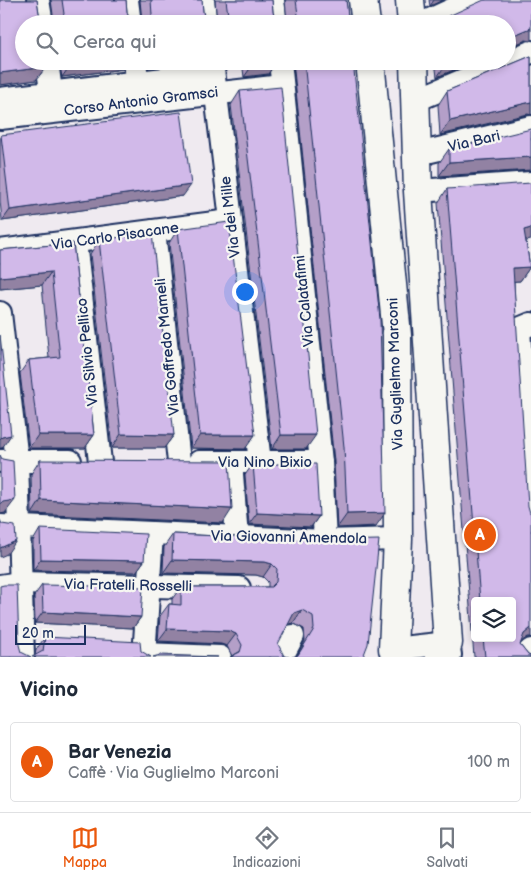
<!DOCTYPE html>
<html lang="it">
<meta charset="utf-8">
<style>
body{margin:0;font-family:"Balsamiq Sans",sans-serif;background:#f6f6f7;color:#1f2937}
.controls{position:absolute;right:15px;bottom:15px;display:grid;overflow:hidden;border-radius:5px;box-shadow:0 2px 8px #0003}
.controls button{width:45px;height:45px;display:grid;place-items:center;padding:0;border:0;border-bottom:1px solid #e0e1e3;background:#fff;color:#1f2937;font:25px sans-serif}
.scale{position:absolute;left:15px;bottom:12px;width:71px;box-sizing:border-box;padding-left:5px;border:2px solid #1b2f5e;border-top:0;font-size:14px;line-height:18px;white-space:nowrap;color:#1b2f5e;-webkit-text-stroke:4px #f6f6f2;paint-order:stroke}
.you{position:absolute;left:244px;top:291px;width:18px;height:18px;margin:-12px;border:4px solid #fff;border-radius:50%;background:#1a73e8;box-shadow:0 0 0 8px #1a73e833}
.badge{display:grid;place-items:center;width:32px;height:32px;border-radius:50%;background:#ea580c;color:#fff;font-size:16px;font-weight:700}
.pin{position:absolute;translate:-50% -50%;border:2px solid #fff;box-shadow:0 1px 5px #0006}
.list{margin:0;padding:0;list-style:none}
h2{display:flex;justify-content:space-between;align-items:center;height:65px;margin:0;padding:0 20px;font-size:21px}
h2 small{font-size:16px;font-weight:400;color:#747a83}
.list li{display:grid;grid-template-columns:32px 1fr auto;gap:15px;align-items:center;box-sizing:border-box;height:80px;margin:0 10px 10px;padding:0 10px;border:1px solid #e0e1e3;border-radius:5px}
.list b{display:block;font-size:19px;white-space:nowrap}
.list p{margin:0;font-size:16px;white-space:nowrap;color:#747a83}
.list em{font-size:16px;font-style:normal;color:#747a83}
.icon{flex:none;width:28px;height:28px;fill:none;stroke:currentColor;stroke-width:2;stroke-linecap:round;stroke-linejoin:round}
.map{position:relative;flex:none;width:531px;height:657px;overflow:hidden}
.search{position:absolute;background:#fff;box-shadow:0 2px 8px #0003;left:15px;right:15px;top:15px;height:55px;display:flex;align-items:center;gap:12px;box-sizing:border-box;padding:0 18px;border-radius:28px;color:#747a83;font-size:19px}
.sheet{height:155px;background:#fff}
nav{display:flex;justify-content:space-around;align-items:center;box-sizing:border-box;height:70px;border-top:1px solid #e0e1e3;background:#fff;font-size:14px;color:#747a83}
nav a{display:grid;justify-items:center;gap:2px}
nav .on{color:#ea580c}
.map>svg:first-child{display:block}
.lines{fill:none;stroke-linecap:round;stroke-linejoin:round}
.street-casing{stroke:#1b2f5e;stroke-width:26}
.secondary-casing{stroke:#1b2f5e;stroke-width:31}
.street{stroke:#f6f6f2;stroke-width:22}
.secondary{stroke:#f6f6f2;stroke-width:28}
.wall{fill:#b49fc8;stroke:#1b2f5e;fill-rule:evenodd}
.shaded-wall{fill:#9282a3;stroke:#1b2f5e}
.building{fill:#d1b9e9;stroke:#1b2f5e}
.labels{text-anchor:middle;stroke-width:4.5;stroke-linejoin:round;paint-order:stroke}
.street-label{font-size:15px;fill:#1b2f5e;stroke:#f6f6f2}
</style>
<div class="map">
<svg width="531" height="657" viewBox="0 0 531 657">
<rect width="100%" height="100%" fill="#efeaf0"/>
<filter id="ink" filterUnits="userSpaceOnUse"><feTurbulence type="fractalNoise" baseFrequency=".02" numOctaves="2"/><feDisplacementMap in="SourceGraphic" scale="10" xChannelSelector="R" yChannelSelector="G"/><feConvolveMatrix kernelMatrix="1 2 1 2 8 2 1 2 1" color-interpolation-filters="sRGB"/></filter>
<g filter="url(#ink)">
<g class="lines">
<g class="street-casing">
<g id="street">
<polyline points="38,0 42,24"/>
<polyline points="127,0 130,24"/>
<polyline points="203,0 206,24"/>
<polyline points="273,0 276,24"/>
<polyline points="421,24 473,0"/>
<polyline points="47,61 53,107"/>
<polyline points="135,61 139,97"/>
<polyline points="212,61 260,462"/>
<polyline points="280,61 321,462 325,541"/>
<polyline points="0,99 213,73"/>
<polyline points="416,100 531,52"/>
<polyline points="0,118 282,86"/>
<polyline points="418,154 531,127"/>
<polyline points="418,191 531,183"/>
<polyline points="154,231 179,462"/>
<polyline points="75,242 100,462"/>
<polyline points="0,251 230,221"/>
<polyline points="0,313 17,461 23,657"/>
<polyline points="531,324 519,329 531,519"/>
<polyline points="0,461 70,461"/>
<polyline points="199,462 321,462"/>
<polyline points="231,462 237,537"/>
<polyline points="0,526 325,541 398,539"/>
<polyline points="0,586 20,583 239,588"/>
<polyline points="393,649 448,643 450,655"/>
<polyline points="144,654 220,657"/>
<polyline points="144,657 152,534"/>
<polyline points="282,657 293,636"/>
<polyline points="523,657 531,650"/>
</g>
</g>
<g class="secondary-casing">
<g id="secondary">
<polyline points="363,0 366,24"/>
<polyline points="410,0 412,24"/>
<polyline points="370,61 397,335 398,539 393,649 397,657"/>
<polyline points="414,61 418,191 448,643 440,657"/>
</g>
</g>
<use href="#street" class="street"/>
<use href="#secondary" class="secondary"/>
</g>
<g class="wall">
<polygon points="0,0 37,0 39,13 42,19 47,23 54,22 51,0 126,0 127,12 129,19 135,23 142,22 140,0 202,0 203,12 205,19 211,23 217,22 215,0 272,0 273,12 275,19 281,23 287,22 285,0 346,0 349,24 24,24 24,61 45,61 46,67 36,80 0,85"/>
<polygon points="429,0 443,0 430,6"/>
<polygon points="531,56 531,115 528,114 440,135 438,105 447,91"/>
<polygon points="59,61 128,61 123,69 62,77"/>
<polygon points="148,61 179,61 149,65"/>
<polygon points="242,61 277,61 268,74 244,77"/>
<polygon points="293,61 353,61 376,526 337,528 334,461"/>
<polygon points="435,61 475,61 437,77"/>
<polygon points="240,91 306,449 272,449 231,105"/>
<polygon points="1,135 183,196 2,221 0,201 0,137"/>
<polygon points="449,149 530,170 439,176 439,163"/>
<path d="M447,189L526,241L530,267L520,281H514L528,637L521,643L520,645L528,655L531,657H474L438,203ZM475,601H512V638H475Z"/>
<polygon points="178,229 245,449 191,448 169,243"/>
<polygon points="99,240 174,435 164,448 112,448 90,254"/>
<polygon points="73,243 94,435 85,448 29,448 20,373 29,360 49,358 42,285 0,289 0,250"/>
<polygon points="40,460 223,523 32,514 31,474"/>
<polygon points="253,464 319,516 311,527 249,524 245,475"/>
<polygon points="40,529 144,561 136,572 33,570 33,541"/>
<polygon points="173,534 333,541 363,657 297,656 305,642 304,629 293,623 288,624 232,656 227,646 221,644 158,641 160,616 169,604 172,604 172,599 181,587 268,587 268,582 263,577 256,575 163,573 164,547"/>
<polygon points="42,585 141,617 133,628 35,623 34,596"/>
<polygon points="45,637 141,651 35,655 36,650"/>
</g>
<g class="shaded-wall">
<polygon points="434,0 443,0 430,6"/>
<polygon points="531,28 531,41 526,40 507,48 507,38"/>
<polygon points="87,61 128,61 123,69 62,77 72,63"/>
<polygon points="152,61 179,61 149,65"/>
<polygon points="273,61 277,61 268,74 244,77 254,63"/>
<polygon points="451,61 475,61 437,77 447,63"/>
<polygon points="46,67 36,80 0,85 0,73"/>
<polygon points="531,102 531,115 528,114 440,135 450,121"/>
<polygon points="531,157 531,170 439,176 449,162"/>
<polygon points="191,185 183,196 2,221 10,210"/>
<polygon points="531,228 531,240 514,244 524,230"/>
<polygon points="530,267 520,281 503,282 513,268"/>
<polygon points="51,272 42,285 0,289 0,277"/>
<polygon points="121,434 174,435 164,448 112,448"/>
<polygon points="11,435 2,448 0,448 0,439 2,437"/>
<polygon points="38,435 94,435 85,448 29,448"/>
<polygon points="200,435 255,435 245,449 191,448"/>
<polygon points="281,435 316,435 306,449 272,449"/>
<polygon points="15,500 5,513 0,514 0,504 3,502"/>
<polygon points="41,500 232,509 223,523 32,514"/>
<polygon points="257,513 319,516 311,527 249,524"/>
<polygon points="385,513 376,526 337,528 347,514"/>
<polygon points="16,541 7,554 0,557 0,548"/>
<polygon points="41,559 144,561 136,572 33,570"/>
<polygon points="172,560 265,562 272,564 263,577 256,575 163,573"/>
<polygon points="302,610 293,623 286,625 294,613"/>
<polygon points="43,612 141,617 133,628 35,623"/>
<polygon points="531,628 531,637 528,637 514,647 524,634"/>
<polygon points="167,629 229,631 236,634 227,646 221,644 158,641"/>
</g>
<g class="building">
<polygon points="0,0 37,0 39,13 42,19 47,23 59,21 64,14 62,0 126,0 127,12 129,19 135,23 147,21 152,15 151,0 202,0 203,12 205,19 211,23 223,21 228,15 226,0 272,0 273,12 275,19 281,23 293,21 298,15 296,0 346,0 349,24 24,24 24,61 45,61 46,67 0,73"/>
<polygon points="484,0 531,0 531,28 507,38 507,24 443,24 442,19"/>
<polygon points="531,56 531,102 450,121 447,91"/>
<polygon points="71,61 87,61 72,63"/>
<polygon points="253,61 273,61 254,63"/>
<polygon points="304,61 353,61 380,319 385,513 347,514 344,447"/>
<polygon points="281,87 316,435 281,435 240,91"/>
<polygon points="181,112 191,185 10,210 1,135"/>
<polygon points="531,129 531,157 449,162 449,149"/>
<polygon points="531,183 531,228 524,230 530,267 513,268 528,506 530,513 531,513 531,628 524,634 520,645 528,655 531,656 531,657 485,657 483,638 512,638 512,601 480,601 447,189"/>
<polygon points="229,222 255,435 200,435 178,229"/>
<polygon points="152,233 174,435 121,434 99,240"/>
<polygon points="73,243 94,435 38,435 29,360 60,357 51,272 0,277 0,250"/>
<polygon points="0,335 11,435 2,437 0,439"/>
<polygon points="0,455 2,459 13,461 15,500 3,502 0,504"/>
<polygon points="40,460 229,461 232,509 41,500"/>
<polygon points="253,464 316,464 319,516 257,513"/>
<polygon points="0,520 2,524 15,526 16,541 0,548"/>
<polygon points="40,529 146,534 144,561 41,559"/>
<polygon points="173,534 333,541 379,540 368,644 363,657 292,657 298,655 314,629 313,616 302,610 294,613 278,644 284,656 289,657 230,657 240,652 242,645 236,634 229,631 167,629 169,604 181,605 181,587 271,587 276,582 277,569 272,564 265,562 172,560"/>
<polygon points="4,585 17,585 19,645 21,652 31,657 0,657 0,586"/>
<polygon points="42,585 143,587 141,617 43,612"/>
<polygon points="45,637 140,642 141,651 151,657 32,657 43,651"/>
<polygon points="160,655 218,657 153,657"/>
</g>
</g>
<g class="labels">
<g class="street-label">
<text transform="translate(141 101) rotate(-7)" y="5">Corso Antonio Gramsci</text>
<text transform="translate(474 141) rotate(-13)" y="5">Via Bari</text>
<text transform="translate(230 217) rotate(-97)" y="5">Via dei Mille</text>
<text transform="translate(115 236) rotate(-8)" y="5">Via Carlo Pisacane</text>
<text transform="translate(304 301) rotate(-96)" y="5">Via Calatafimi</text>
<text transform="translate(167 347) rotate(-96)" y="5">Via Goffredo Mameli</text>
<text transform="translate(87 352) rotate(-96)" y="5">Via Silvio Pellico</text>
<text transform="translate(395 374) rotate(-92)" y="5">Via Guglielmo Marconi</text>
<text x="265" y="467">Via Nino Bixio</text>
<text transform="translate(289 537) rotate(1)" y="5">Via Giovanni Amendola</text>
<text transform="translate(128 585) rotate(1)" y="5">Via Fratelli Rosselli</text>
</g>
</g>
</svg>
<div class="controls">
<button><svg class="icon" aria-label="layers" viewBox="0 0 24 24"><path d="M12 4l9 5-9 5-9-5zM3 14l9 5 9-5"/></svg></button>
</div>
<div class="scale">20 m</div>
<div class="you"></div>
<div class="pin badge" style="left:480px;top:535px">A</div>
<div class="search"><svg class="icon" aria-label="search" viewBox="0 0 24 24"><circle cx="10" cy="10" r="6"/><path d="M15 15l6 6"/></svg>Cerca qui</div>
</div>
<section class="sheet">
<h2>Vicino<small></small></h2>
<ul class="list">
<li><span class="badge">A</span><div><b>Bar Venezia</b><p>Caffè · Via Guglielmo Marconi</p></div><em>100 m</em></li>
</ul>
</section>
<nav>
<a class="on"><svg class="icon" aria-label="map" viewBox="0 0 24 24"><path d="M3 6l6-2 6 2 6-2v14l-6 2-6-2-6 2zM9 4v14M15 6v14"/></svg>Mappa</a>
<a><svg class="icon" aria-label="directions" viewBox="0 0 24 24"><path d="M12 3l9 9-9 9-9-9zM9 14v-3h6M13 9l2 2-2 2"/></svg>Indicazioni</a>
<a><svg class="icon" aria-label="saved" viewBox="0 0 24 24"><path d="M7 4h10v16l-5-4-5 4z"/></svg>Salvati</a>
</nav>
